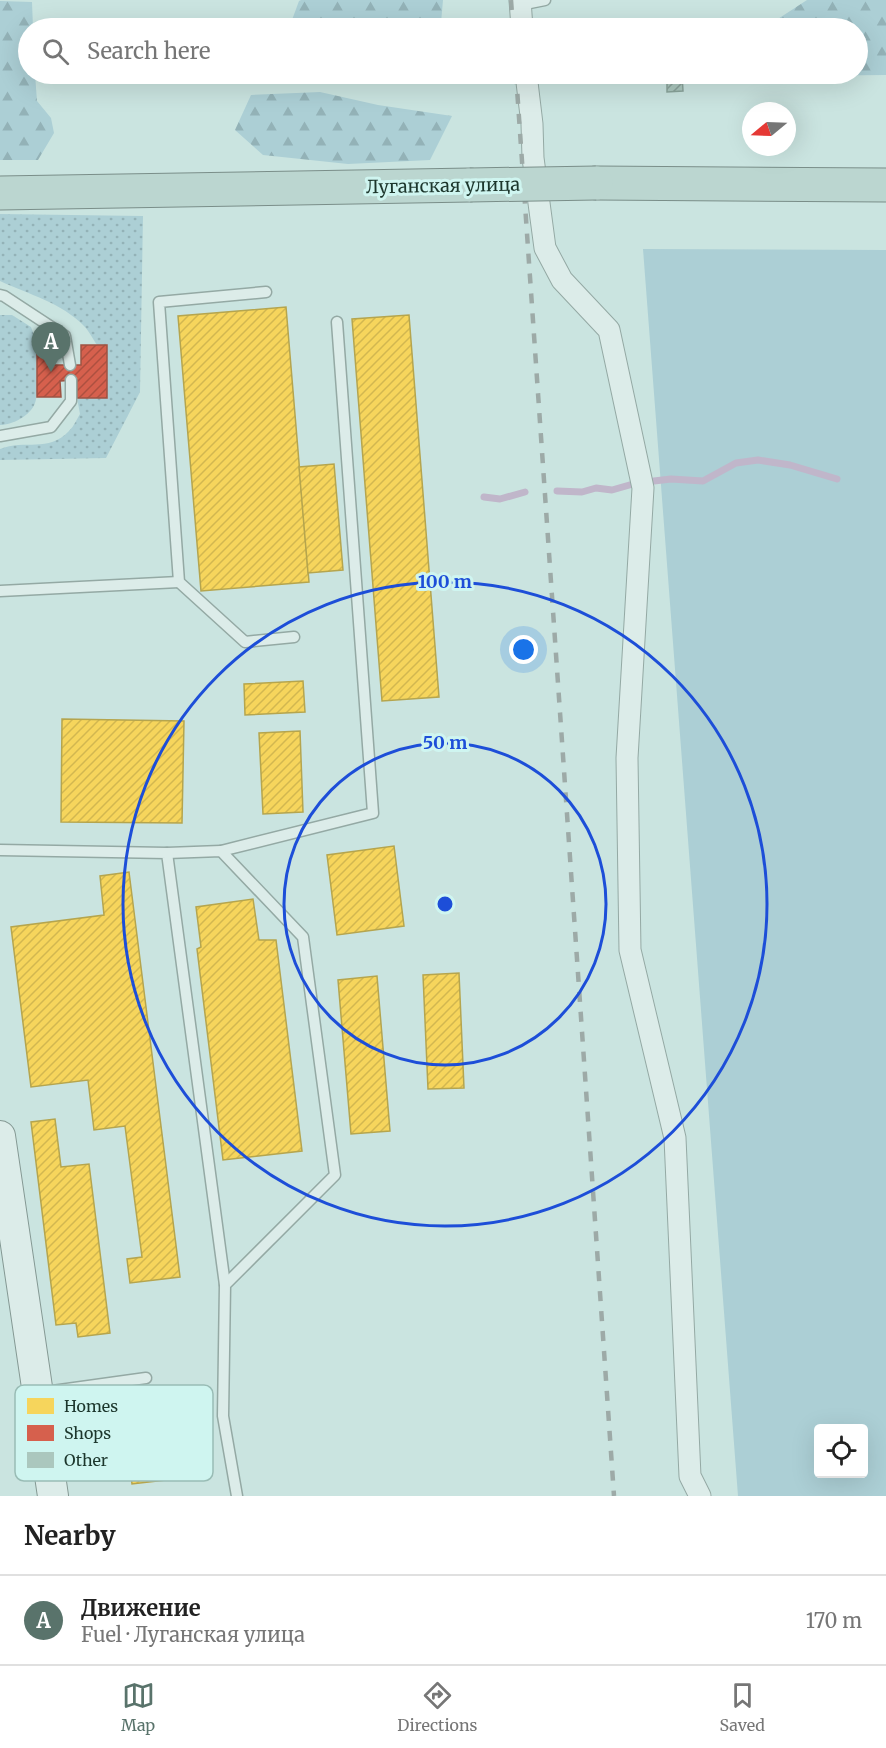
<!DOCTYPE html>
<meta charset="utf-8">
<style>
body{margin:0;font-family:Merriweather,serif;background:#f6f6f6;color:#222}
.controls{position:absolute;right:18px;bottom:18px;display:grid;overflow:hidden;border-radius:6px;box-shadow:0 6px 24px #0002}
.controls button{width:54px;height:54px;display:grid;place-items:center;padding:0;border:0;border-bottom:2px solid #e0e0e0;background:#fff;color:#222;font:30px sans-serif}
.compass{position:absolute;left:742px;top:102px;width:54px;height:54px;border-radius:50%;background:#fff;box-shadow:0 6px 24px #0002;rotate:251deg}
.you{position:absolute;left:524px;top:650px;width:21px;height:21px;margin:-15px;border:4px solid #fff;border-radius:50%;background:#1a73e8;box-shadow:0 0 0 9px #1a73e833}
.badge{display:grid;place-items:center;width:39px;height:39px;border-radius:50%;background:#59736b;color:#fff;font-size:20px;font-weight:700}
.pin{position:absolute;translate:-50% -50px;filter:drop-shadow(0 2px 3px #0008)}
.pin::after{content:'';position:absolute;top:32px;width:21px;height:18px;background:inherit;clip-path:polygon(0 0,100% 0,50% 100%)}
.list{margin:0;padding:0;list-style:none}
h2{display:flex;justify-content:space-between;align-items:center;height:78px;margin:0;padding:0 24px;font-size:26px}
h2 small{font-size:20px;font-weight:400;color:#767676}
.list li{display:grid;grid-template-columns:39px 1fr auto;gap:18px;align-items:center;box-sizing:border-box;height:90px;padding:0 24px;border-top:2px solid #e0e0e0}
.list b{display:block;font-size:22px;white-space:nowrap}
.list p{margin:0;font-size:20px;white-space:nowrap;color:#767676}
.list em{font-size:20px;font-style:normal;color:#767676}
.icon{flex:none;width:33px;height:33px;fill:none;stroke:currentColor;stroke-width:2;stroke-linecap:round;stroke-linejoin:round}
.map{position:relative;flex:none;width:886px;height:1496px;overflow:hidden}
.search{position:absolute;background:#fff;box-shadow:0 6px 24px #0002;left:18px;right:18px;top:18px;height:66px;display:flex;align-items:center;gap:15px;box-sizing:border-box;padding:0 21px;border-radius:33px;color:#767676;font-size:22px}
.sheet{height:168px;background:#fff}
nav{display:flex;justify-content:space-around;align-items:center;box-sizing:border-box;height:84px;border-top:2px solid #e0e0e0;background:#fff;font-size:16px;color:#767676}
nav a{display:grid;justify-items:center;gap:3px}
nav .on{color:#59736b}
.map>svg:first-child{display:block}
.grass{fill:url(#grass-dots)}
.forest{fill:url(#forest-firs)}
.green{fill:#accfd5;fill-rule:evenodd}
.homes{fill:url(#homes-hatch);stroke:#b5a54e;stroke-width:1.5}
.shops{fill:url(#shops-hatch);stroke:#9e5343;stroke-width:1.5}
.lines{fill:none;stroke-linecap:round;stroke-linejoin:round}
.stream{stroke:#c0b6ca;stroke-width:7}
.building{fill:url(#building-hatch);stroke:#8aa49b;stroke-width:1.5}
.lane-casing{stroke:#94a9a4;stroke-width:13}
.street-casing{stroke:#94a9a4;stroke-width:23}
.secondary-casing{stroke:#849893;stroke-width:32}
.highway-casing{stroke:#7a8e89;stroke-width:35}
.lane{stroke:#dcece9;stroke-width:10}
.street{stroke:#dcece9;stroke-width:21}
.secondary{stroke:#dcece9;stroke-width:30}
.highway{stroke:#bbd6d0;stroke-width:33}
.rail{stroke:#9daaa7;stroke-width:4.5;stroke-dasharray:10 10;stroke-linecap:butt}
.highway-bridge-casing{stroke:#7a8e89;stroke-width:35;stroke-linecap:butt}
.highway-bridge{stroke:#bbd6d0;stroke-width:33}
.ring{fill:none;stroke:#1d4ed8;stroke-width:3}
.labels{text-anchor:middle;stroke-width:6;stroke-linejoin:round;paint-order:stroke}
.street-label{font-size:18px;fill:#1c362c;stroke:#cff5f0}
.key{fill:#cff5f0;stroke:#99bcb5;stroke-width:1.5}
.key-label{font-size:16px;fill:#1c362c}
.centre{fill:#1d4ed8;stroke:#cff5f0;stroke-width:3}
.ring-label{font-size:18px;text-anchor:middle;font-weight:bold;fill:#1d4ed8;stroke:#cff5f0;stroke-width:6;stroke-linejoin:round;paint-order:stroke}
</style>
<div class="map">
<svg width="886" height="1496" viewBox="0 0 886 1496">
<defs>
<pattern id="grass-dots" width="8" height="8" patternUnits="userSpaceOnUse" patternTransform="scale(1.5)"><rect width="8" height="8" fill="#accfd5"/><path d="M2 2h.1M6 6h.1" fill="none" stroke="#93b2b7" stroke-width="1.8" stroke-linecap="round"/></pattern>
<pattern id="forest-firs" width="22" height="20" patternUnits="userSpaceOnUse" patternTransform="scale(1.5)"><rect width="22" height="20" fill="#accfd5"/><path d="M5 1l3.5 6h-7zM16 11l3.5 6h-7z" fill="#93b2b7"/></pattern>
<pattern id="homes-hatch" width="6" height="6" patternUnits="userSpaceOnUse" patternTransform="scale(1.5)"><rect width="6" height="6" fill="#f6d55c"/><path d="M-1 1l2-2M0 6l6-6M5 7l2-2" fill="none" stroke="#d2b750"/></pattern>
<pattern id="shops-hatch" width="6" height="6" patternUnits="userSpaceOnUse" patternTransform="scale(1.5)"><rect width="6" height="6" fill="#d6604d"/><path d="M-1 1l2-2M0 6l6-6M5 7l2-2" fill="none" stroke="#ad5040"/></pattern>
<pattern id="building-hatch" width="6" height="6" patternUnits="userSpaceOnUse" patternTransform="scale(1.5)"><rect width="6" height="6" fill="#abc7be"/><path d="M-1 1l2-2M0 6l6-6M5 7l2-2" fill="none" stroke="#8aa29b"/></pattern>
</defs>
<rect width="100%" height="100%" fill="#cae4e0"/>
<g class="grass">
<path d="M0,214L143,216L140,392L106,458L0,460V449C25,439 48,453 69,431C74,426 77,419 80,414L77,398H107V345H97C93,339 89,331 84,326C62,303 28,294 0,281Z"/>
<path d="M0,315H12L31,327C33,333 36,339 37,346C38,356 39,394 35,403C31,415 13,425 0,425Z"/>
</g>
<g class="forest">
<polygon points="301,0 443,0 441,23 429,28 289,28 299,1"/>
<polygon points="807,0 886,0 886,75 692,77 696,74 858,74 858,28 764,28"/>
<polygon points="0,1 32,2 33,28 28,28 28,74 35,74 37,101 51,118 54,133 38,160 0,160"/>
<polygon points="320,92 378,105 452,116 430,160 348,164 263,155 235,130 251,95"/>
</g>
<path class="green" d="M643,249L886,250V1496H738ZM818,1428H864V1474H818Z"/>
<g class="homes">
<polygon points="286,307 309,582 201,591 178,316"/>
<polygon points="409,315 439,697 382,701 352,319"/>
<polygon points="334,464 343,570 308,573 299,467"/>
<polygon points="303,681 305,712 245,715 244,684"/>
<polygon points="62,719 184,721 182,823 61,822"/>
<polygon points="300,731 303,812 263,814 259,733"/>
<polygon points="394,846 404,926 337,935 327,855"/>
<polygon points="129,872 180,1277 130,1283 127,1259 142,1257 125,1126 94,1130 88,1080 31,1087 11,927 104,915 100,876"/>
<polygon points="253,899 259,940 276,940 302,1151 223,1160 197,949 201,947 196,907"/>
<polygon points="459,973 464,1088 428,1089 423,975"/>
<polygon points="377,976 390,1131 351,1134 338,980"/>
<polygon points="55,1119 61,1167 89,1164 110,1333 78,1337 76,1323 56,1325 31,1122"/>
<polygon points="164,1401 174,1479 132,1484 123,1407"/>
</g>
<polygon class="shops" points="81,345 107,345 107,398 77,398 77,380 60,381 61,397 37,397 37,346 54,346 54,365 81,365"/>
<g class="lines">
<g class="stream">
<polyline points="654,481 671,479 703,481 736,463 758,460 790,465 837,479"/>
<polyline points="557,491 582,492 596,488 612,490 633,484"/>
<polyline points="484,497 500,499 525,492"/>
</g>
</g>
<polygon class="building" points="667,74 682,74 683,91 667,92"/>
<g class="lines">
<g class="lane-casing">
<g id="lane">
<polyline points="520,5 545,0"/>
<polyline points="266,292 159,302 179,582 245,642 294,637"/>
<polyline points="0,295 4,296 65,336 70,365"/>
<polyline points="0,436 51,427 71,401 71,380"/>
<polyline points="0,591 179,582"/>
<polyline points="0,850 167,853 225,1285"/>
<polyline points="221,851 373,813 337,322"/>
<polyline points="167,853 221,851 303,937 335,1175 225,1285 223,1416 237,1496"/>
<polyline points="38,1393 146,1378"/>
</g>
</g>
<g class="street-casing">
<g id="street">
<polyline points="520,0 522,28"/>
<polyline points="526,74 532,124 533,158 545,248 562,280 609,330 643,488 627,758 630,950 675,1138 690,1476 700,1496"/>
</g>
</g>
<g class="secondary-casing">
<polyline id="secondary" points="0,1136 53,1496"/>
</g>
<g class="highway-casing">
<g id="highway">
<polyline points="596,183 886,185"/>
<polyline points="0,193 470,185"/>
</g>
</g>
<use href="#lane" class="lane"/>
<use href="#street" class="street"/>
<use href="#secondary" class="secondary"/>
<use href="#highway" class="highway"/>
<g class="rail">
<polyline points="511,0 513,28"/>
<polyline points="516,74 614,1496"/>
</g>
<g class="highway-bridge-casing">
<polyline id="highway-bridge" points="470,185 596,183"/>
</g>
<use href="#highway-bridge" class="highway-bridge"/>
</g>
<g class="ring">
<circle cx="445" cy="904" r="161"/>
<circle cx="445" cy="904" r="322"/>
</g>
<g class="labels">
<g class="street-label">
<text transform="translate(443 186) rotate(-1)" y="6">Луганская улица</text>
</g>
</g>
<rect x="15" y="1385" width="198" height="96" rx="9" class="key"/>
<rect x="27" y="1398" width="27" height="16" fill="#f6d55c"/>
<rect x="27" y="1425" width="27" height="16" fill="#d6604d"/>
<rect x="27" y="1452" width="27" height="16" fill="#abc7be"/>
<g class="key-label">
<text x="64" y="1412">Homes</text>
<text x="64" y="1439">Shops</text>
<text x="64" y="1466">Other</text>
</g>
<circle cx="445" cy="904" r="9" class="centre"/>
<g class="ring-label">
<text x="445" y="588">100 m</text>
<text x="445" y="749">50 m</text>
</g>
</svg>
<div class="controls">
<button><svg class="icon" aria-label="locate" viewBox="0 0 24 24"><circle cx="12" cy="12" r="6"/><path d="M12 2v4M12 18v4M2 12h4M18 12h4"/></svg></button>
</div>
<svg class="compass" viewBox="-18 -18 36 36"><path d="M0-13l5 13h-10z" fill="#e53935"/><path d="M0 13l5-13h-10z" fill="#767676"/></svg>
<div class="you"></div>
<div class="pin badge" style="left:51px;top:372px">A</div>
<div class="search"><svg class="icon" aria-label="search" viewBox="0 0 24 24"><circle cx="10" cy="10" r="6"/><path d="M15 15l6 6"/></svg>Search here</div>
</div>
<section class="sheet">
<h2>Nearby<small></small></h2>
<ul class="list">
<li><span class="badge">A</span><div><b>Движение</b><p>Fuel · Луганская улица</p></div><em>170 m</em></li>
</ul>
</section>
<nav>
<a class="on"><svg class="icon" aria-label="map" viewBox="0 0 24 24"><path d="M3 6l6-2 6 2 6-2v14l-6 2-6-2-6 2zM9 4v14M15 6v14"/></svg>Map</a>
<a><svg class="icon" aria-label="directions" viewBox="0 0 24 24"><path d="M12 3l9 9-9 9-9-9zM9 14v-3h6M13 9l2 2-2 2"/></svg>Directions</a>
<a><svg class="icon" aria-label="saved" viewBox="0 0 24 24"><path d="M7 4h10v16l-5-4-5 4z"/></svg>Saved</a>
</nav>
